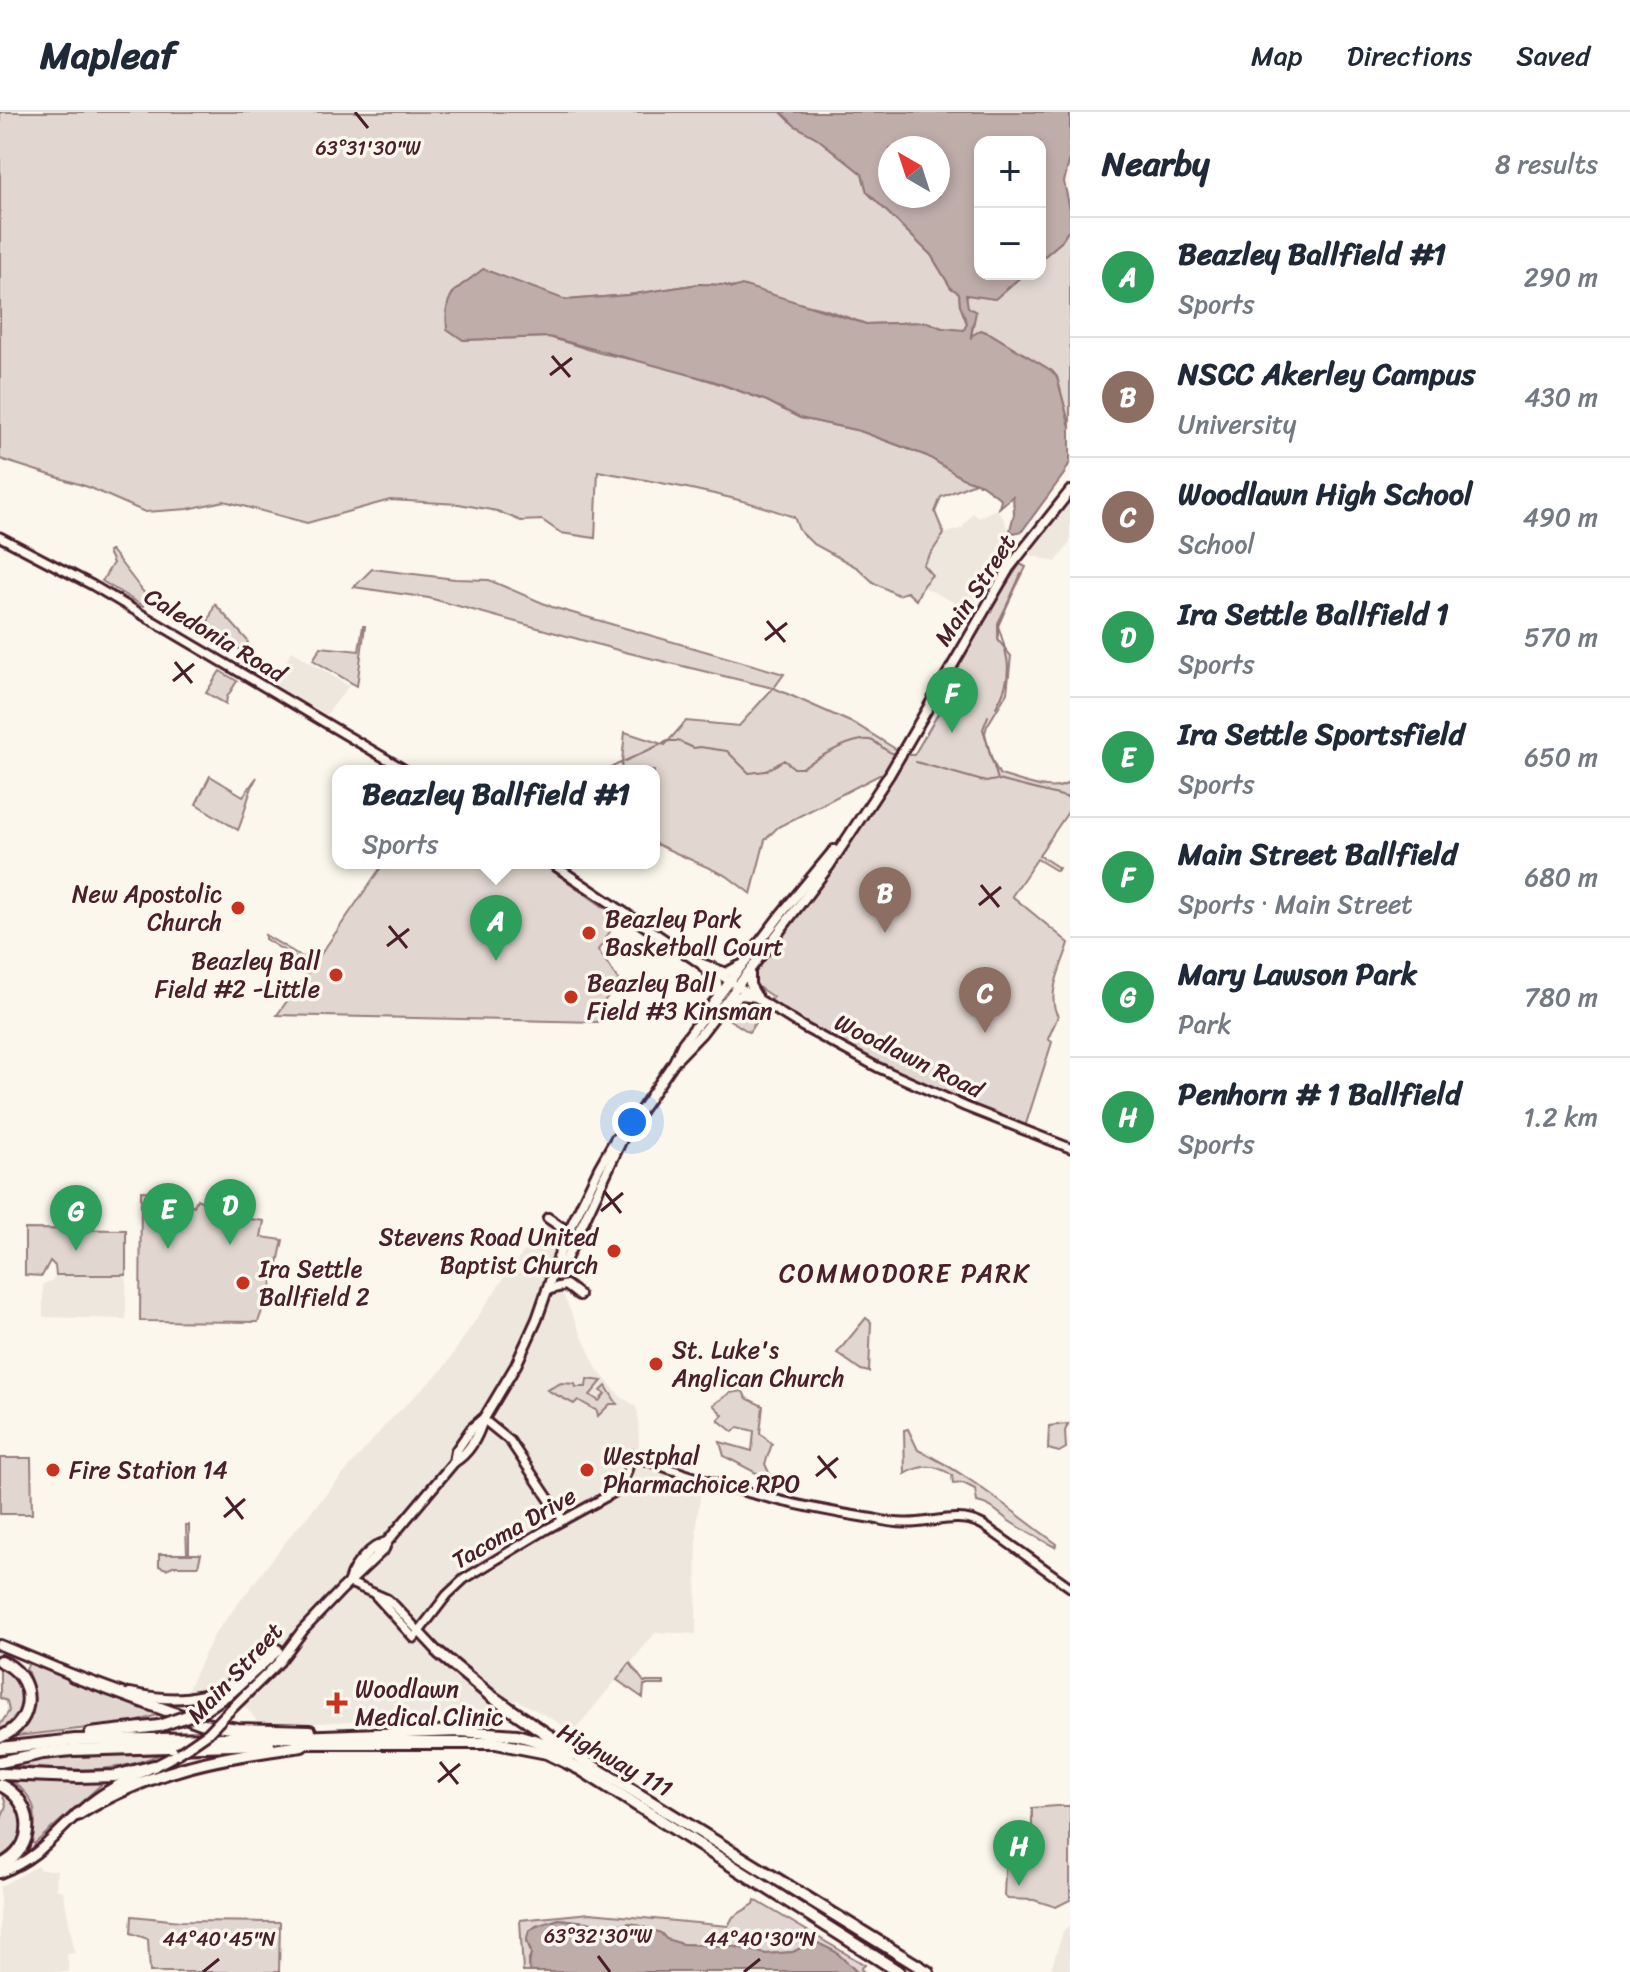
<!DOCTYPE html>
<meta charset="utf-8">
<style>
body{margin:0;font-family:Sriracha,sans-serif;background:#f6f6f7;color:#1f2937}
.controls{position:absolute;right:24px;top:24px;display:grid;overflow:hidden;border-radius:16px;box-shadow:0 4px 12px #0003}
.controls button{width:72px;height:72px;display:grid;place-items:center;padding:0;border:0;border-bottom:2px solid #e0e1e3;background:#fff;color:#1f2937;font:40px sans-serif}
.compass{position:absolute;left:878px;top:24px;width:72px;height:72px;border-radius:50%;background:#fff;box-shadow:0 4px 12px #0003;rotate:321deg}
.you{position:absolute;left:632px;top:1010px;width:28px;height:28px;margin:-20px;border:6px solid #fff;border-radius:50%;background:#1a73e8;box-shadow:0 0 0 12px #1a73e833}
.badge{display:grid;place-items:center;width:52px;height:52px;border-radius:50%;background:#c8321e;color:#fff;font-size:26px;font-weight:700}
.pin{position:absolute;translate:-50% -66px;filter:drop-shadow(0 2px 4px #0008)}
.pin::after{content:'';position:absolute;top:42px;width:28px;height:24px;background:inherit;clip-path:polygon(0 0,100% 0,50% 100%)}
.popup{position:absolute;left:332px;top:653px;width:328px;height:104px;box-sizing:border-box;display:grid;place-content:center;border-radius:16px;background:#fff;filter:drop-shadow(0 2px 6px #0005);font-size:26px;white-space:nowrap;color:#747a83}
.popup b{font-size:30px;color:#1f2937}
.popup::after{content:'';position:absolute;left:50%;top:100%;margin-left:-16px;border:16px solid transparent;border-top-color:#fff}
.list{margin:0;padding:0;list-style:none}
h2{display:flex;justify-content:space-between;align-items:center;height:104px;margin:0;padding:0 32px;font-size:34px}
h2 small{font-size:26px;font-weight:400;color:#747a83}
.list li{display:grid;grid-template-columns:52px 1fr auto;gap:24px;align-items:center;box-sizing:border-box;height:120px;padding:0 32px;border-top:2px solid #e0e1e3}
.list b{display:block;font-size:30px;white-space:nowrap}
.list p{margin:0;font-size:26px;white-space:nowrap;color:#747a83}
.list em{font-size:26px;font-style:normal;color:#747a83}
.map{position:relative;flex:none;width:1070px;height:1860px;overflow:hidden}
header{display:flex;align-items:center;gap:48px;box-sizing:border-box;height:112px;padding:0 40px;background:#fff;border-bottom:2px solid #e0e1e3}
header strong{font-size:38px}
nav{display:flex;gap:44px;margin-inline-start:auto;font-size:28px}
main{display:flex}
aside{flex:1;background:#fff}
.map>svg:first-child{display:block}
.built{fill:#eee7de;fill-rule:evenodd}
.green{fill:#e2d7d0;stroke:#967b7e;stroke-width:2}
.water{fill:#bfadaa;stroke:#907477;stroke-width:2;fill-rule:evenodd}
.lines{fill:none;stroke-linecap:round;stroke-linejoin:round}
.stream{stroke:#907477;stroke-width:2}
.minor-casing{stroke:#4a1f2b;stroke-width:13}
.major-casing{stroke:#4a1f2b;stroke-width:14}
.highway-casing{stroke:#4a1f2b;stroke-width:16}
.minor{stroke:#fbf7ec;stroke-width:7}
.major{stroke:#fbf7ec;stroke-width:8}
.highway{stroke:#fbf7ec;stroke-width:10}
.major-bridge-casing{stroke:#4a1f2b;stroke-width:14;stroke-linecap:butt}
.highway-bridge-casing{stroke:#4a1f2b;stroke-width:16;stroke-linecap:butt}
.major-bridge{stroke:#fbf7ec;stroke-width:8}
.highway-bridge{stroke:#fbf7ec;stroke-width:10}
.ticks{fill:none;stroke:#4a1f2b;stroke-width:3}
.poi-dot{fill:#c8321e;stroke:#fbf7ec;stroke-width:3}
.labels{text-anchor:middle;stroke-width:7;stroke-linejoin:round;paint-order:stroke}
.street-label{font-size:24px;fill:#4a1f2b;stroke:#fbf7ec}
.poi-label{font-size:24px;fill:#4a1f2b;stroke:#fbf7ec;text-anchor:start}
.neighbourhood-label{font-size:26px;letter-spacing:2px;fill:#4a1f2b;stroke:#fbf7ec}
.ticks-label{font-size:20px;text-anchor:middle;fill:#4a1f2b;stroke:#fbf7ec;stroke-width:7;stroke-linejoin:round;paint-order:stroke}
</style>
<header>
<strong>Mapleaf</strong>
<nav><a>Map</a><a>Directions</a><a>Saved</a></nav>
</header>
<main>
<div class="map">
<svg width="1070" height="1860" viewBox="0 0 1070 1860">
<rect width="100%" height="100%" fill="#fbf7ec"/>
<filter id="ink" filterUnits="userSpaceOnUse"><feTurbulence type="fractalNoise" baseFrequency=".0125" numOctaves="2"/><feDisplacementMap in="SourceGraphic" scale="16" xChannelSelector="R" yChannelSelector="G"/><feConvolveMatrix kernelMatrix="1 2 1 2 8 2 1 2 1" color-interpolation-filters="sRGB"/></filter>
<g filter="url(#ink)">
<g class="built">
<polygon points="1070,378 1070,431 1056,450 1023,441"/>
<polygon points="993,398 998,399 1004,407 1010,423 1019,427 970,499 922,474 923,453 944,422 962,416 973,401 979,406"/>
<polygon points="292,539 349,574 326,603 272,571"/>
<path d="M550,1108L560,1120L552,1159L598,1259L621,1285L635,1293L638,1301L639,1338L636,1351L702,1374L697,1407L696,1522L656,1520L574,1619L517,1588L476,1601L304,1612L258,1610L245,1595L186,1581L214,1523L291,1423L389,1309L443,1257L509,1158ZM602,1269L590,1282L599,1290L605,1282L601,1279L613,1284L597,1299L577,1288L561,1271L586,1276Z"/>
<polygon points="56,1163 126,1163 126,1207 43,1205 43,1172 51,1169"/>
<polygon points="38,1754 40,1758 57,1758 56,1777 63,1779 75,1841 67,1842 69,1860 0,1860 0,1774"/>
<polygon points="1070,1814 1070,1860 1050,1860 1063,1820"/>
</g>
<g class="green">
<path d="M0,0H781L794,13L817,26L862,62L867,80L931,143L951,176L959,181L960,193L967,212L964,219L942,216L927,210L866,212L827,198L724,173L699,172L628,183L566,188L471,167L453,180L446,200L463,228L549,225L600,241L655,252L714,270L767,289L800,306L860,319L927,344L975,371L941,385L935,400L944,422L923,453L932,463L923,473L916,488L907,480L898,483L874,471L858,456L812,431L799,418L794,405C730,382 665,372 598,359L595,426L561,421L542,408L521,409L497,399L459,392L390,388L307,411L224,389L188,397L145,400L88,375L0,347Z"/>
<polygon points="1070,116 1070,315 1057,265 1052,259 991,222 981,218 971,226 966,182 995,187 1024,162 1040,162 1040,148 1061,130"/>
<polygon points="111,438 148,486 143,494 102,469 113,451 108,440"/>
<path d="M1020,452L1026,455L998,511V528L1011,544L1007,581L987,614L985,621L991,647L1000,663C1018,667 1056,685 1070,669V697L1039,743L1059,756L1057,759L1037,747L1012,784L1069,831C1063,852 1045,883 1058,904L1048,927L1052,930L1025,1015L881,959L770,890L773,885L746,867L877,692L907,643H914L949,583L961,549L982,509Z"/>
<polygon points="372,457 455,467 489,468 552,495 784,562 774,576 857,613 902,641 891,657 778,715 765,728 751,782 727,764 654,731 654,659 621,659 625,620 665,633 686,609 739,614 773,576 625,540 429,486 354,475"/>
<polygon points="215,492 247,528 249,535 263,551 259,554 237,535 206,515"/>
<polygon points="363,514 365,514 357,574 313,548 321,535 359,539"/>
<polygon points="220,559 237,569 227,585 226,592 206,581"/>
<path d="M210,664L243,684L257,665C247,681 246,701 238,718L196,692Z"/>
<polygon points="384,751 541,751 619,806 598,838 619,869 603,891 598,910 277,903 309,859 309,854 265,827 265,823 314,852"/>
<polygon points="743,891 753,892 764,898 749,920 725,905 735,894"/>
<polygon points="141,1079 163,1080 194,1094 197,1087 237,1105 264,1109 261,1125 283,1128 276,1160 258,1210 140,1209"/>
<polygon points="25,1117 126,1118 126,1163 56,1163 55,1154 50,1149 42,1164 25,1163"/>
<polygon points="866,1206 871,1210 869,1260 861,1258 837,1241"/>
<polygon points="587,1267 602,1269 590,1283 599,1289 605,1282 601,1279 606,1274 617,1292 610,1292 598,1304 597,1299 578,1288 574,1292 547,1278 561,1271 575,1272 576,1275 586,1275"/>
<polygon points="743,1279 746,1286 763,1294 760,1321 772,1332 765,1352 770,1363 762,1364 724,1344 720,1330 752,1339 754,1319 738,1315 733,1320 718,1308 723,1303 713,1293 730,1281"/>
<polygon points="1068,1312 1065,1319 1066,1336 1059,1340 1048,1337 1049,1314"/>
<path d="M908,1317L918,1338C969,1362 1011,1399 1057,1432L1055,1435C1040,1427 1024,1419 1009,1409C997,1400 992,1393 977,1390L975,1377L963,1371L953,1372L952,1363C934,1352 924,1352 905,1362L904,1318Z"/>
<polygon points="0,1346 31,1346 32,1402 0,1402"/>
<polygon points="186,1413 189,1413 189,1442 201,1442 198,1454 173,1454 166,1457 159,1454 159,1442 187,1442"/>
<path d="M30,1550L160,1602L133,1611L7,1625C35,1605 40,1587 26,1556Z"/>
<path d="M0,1551C32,1571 30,1598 0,1618V1613L9,1599L7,1589L0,1586Z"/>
<polygon points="630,1551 644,1570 664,1570 664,1573 644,1573 643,1586 617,1568"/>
<path d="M168,1638C115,1667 58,1656 0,1654C55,1641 112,1647 168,1638Z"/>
<path d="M9,1667L99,1670L103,1671L34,1732L31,1729C39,1699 36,1685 9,1667Z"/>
<path d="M0,1675C30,1694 31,1726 0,1745V1711L6,1693Z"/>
<polygon points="1057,1694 1070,1694 1070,1788 1056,1795 1034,1788 1008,1787 1004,1784 1006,1737 1032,1737 1032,1696"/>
<polygon points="755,1788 865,1853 861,1857 864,1860 857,1860 836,1840 814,1829 793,1840 766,1842 732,1834 682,1832 666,1827 661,1821 631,1811 601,1815 588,1810 559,1807 536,1814 529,1820 527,1829 531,1841 528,1851 531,1860 523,1860 520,1808 590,1801 728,1814 733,1805 754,1792"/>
<polygon points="132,1804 180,1809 280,1810 279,1860 150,1860 148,1827 131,1821"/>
</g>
<g class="water">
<path d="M781,0H1070V46L1064,70L1070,97V116L1061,130L1040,148V30H980V162H1024L995,187L966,183L968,195L976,200L971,224L981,218L991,222L1052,259L1057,265L1070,315V350L1064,362L1022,419L1014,421L1010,418L1014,402L1013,384L999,396L1001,387L982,373L962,366L927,344L860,319L800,306L767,289L713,269L549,225L463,228L447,217C443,177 458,178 483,157L566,188L628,183L699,172L724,173L733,176L742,173L866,212L927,210L942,216L964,218L967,211L960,193L959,181L951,176L931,143L867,80L862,62L817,26L794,13ZM938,36V84H890V36Z"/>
<path d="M559,1807L591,1811L601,1815L632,1811L661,1821L666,1827L682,1832L732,1834L766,1842L793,1840L814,1829L836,1840L857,1860H531C527,1851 531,1849 531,1841C531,1836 527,1832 527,1827C527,1812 548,1812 559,1807Z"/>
</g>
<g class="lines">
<g class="stream">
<polyline points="971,226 973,211"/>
<path d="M996,595C1014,565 1009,546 998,514L1021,462"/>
<polyline points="988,604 983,617 998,668 1070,686"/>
<polyline points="916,650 986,670 996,668"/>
<path d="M610,656L668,629H678L694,636L700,635L727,639L749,661L766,659L784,648L794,656H801C816,647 856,622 873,629C881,633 885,640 895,642"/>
</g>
<g class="minor-casing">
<g id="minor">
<polyline points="0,425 92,473 407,659"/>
<polyline points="551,751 704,854"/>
<polyline points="715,860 803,915 877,955 966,995 1070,1036"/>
<polyline points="483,1307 510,1329 563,1408"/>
<polyline points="348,1470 387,1487 395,1494 439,1541"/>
<path d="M375,1483L414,1526L447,1483L464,1467L547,1417L613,1381L626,1362L632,1343C711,1374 791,1394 875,1407C884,1409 895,1411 905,1411C932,1412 958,1399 983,1413L1070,1475"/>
</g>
</g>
<g class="major-casing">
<g id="major">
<polyline points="700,851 726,861 739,854"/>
<polyline points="703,854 717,870 718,883"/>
<polyline points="750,860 750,873 757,885"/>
<polyline points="730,890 741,883 757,885"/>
<polyline points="674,950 701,922 829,754 889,663 1009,456 1070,379"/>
<polyline points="548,1106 561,1115 564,1129"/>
<polyline points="556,1159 565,1149 624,1023 674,950 683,931 782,801 834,738"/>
<polyline points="547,1178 566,1173 579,1183"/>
<polyline points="454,1350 456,1339 472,1316 485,1305 516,1253 537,1207 564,1129 599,1056 616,1026 624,1023"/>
<path d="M349,1469C353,1454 371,1434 387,1430"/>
<polyline points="0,1533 78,1565"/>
<path d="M130,1581C171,1590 206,1590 242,1565"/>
<path d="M230,1598L279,1550L303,1518L341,1478L384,1437L387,1430L454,1350C469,1341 478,1324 483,1307"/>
<path d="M0,1761C49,1742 58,1713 97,1686C122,1668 152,1657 179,1641"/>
</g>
</g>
<g class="highway-casing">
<g id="highway">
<polyline points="439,1541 491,1584 567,1636"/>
<path d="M0,1549C37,1563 37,1611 0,1625"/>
<polyline points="73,1564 204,1612 238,1617 310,1619"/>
<polyline points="204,1598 232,1579 277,1538"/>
<polyline points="90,1622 159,1614"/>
<polyline points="297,1631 496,1631 547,1641 580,1657 899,1860"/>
<polyline points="0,1636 75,1628 297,1625 460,1619 517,1623 547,1632 578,1645 928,1860"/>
<polyline points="0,1650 43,1641 72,1638 269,1632"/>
<polyline points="0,1662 79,1665 115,1664 154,1654"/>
<path d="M0,1673C36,1689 37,1738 0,1753"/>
<path d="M77,1703C150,1658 218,1645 302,1634"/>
</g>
</g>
<use href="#minor" class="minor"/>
<use href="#major" class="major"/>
<use href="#highway" class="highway"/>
<g class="major-bridge-casing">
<polyline id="major-bridge" points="179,1641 208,1621 230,1598"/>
</g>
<g class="highway-bridge-casing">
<polyline id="highway-bridge" points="159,1614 204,1598"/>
</g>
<use href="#major-bridge" class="major-bridge"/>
<use href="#highway-bridge" class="highway-bridge"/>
</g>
</g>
<path class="ticks" d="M355,0L368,16M552,244L570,265M550,263L572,246M767,509L785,530M765,528L787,511M175,550L192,571M173,569L194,552M981,773L999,795M979,793L1001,775M389,814L407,836M387,834L409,817M604,1079L621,1101M601,1099L623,1081M818,1344L836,1366M816,1364L838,1346M226,1385L243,1407M224,1405L245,1387M440,1650L458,1672M438,1670L460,1652M598,1844L610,1860M203,1860L219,1847M744,1860L760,1847"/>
<g class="poi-dot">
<circle cx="238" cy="796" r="8"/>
<circle cx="589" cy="821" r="8"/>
<circle cx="336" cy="863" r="8"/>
<circle cx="571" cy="885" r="8"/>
<circle cx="614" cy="1139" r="8"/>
<circle cx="243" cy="1171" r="8"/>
<circle cx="656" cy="1252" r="8"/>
<circle cx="53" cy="1358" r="8"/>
<circle cx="587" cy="1358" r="8"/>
<path d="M333 1579h8v8h8v8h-8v8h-8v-8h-8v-8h8z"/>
</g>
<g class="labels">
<g class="street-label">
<text transform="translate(975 478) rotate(-57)" y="8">Main Street</text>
<text transform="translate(215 523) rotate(31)" y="8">Caledonia Road</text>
<text transform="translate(909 944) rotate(26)" y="8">Woodlawn Road</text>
<text transform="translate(514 1416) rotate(-30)" y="8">Tacoma Drive</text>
<text transform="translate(235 1561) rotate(-47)" y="8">Main Street</text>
<text transform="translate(615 1648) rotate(29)" y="8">Highway 111</text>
</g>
<g class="poi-label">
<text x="222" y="790" text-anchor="end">New Apostolic<tspan x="222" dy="28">Church</tspan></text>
<text x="605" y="815">Beazley Park<tspan x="605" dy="28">Basketball Court</tspan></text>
<text x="320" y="857" text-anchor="end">Beazley Ball<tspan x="320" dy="28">Field #2 -Little</tspan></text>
<text x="587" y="879">Beazley Ball<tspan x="587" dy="28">Field #3 Kinsman</tspan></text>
<text x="598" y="1133" text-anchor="end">Stevens Road United<tspan x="598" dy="28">Baptist Church</tspan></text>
<text x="259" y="1165">Ira Settle<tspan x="259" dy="28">Ballfield 2</tspan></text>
<text x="672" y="1246">St. Luke's<tspan x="672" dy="28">Anglican Church</tspan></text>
<text x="603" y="1352">Westphal<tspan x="603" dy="28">Pharmachoice RPO</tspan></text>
<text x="69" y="1366">Fire Station 14</text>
<text x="355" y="1585">Woodlawn<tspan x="355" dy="28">Medical Clinic</tspan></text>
</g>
<g class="neighbourhood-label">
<text x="905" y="1170">COMMODORE PARK</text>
</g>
</g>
<g class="ticks-label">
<text x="368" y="43">63°31'30"W</text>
<text x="598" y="1831">63°32'30"W</text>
<text x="219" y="1834">44°40'45"N</text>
<text x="760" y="1834">44°40'30"N</text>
</g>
</svg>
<div class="controls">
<button>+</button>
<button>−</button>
</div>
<svg class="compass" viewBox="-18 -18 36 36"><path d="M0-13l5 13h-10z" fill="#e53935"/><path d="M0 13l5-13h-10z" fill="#747a83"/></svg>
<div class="you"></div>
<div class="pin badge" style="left:496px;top:849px;background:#2e9e5b">A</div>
<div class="popup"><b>Beazley Ballfield #1</b>Sports</div>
<div class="pin badge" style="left:885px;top:821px;background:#8d6e63">B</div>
<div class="pin badge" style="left:985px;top:921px;background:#8d6e63">C</div>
<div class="pin badge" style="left:230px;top:1133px;background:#2e9e5b">D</div>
<div class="pin badge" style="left:168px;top:1137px;background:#2e9e5b">E</div>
<div class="pin badge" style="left:952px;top:621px;background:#2e9e5b">F</div>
<div class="pin badge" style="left:76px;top:1139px;background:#2e9e5b">G</div>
<div class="pin badge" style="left:1019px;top:1774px;background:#2e9e5b">H</div>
</div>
<aside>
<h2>Nearby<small>8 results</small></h2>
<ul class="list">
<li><span class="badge" style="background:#2e9e5b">A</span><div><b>Beazley Ballfield #1</b><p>Sports</p></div><em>290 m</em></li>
<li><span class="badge" style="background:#8d6e63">B</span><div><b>NSCC Akerley Campus</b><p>University</p></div><em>430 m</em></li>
<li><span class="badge" style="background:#8d6e63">C</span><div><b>Woodlawn High School</b><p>School</p></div><em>490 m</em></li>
<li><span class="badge" style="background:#2e9e5b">D</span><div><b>Ira Settle Ballfield 1</b><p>Sports</p></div><em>570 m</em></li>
<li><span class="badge" style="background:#2e9e5b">E</span><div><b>Ira Settle Sportsfield</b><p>Sports</p></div><em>650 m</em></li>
<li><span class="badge" style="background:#2e9e5b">F</span><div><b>Main Street Ballfield</b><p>Sports · Main Street</p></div><em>680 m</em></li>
<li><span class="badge" style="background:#2e9e5b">G</span><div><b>Mary Lawson Park</b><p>Park</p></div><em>780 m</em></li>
<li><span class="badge" style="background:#2e9e5b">H</span><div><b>Penhorn # 1 Ballfield</b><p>Sports</p></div><em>1.2 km</em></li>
</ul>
</aside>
</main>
